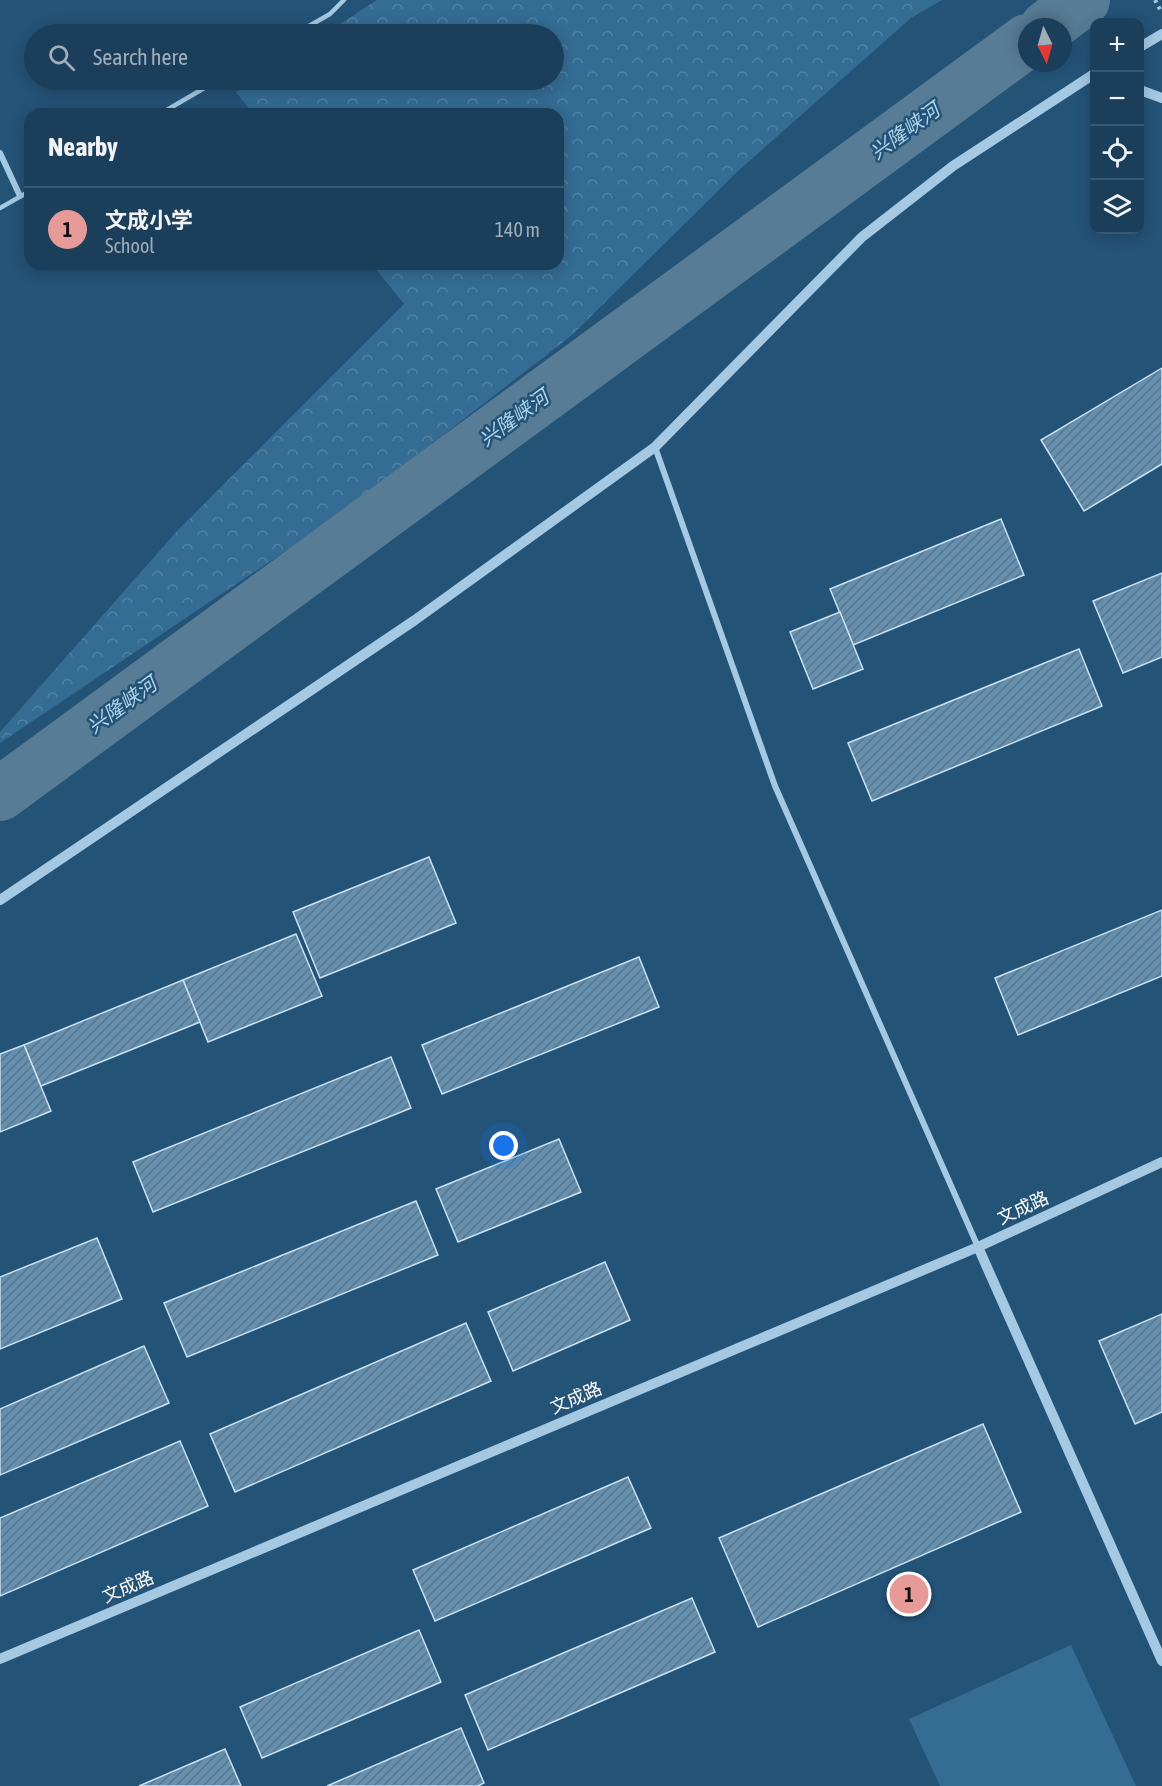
<!DOCTYPE html>
<meta charset="utf-8">
<style>
body{margin:0;font-family:"Asap Condensed","Noto Sans SC",sans-serif;background:#284963;color:#f1f3f6}
.controls{position:absolute;right:18px;top:18px;display:grid;overflow:hidden;border-radius:12px;box-shadow:0 3px 15px #0003}
.controls button{width:54px;height:54px;display:grid;place-items:center;padding:0;border:0;border-bottom:2px solid #395770;background:#1b3e5a;color:#f1f3f6;font:30px sans-serif}
.compass{position:absolute;left:1018px;top:18px;width:54px;height:54px;border-radius:50%;background:#1b3e5a;box-shadow:0 3px 15px #0003;rotate:175deg}
.you{position:absolute;left:504px;top:1146px;width:21px;height:21px;margin:-15px;border:4px solid #fff;border-radius:50%;background:#1a73e8;box-shadow:0 0 0 9px #1a73e833}
.badge{display:grid;place-items:center;width:39px;height:39px;border-radius:50%;background:#e69b98;color:#111;font-size:20px;font-weight:700}
.pin{position:absolute;translate:-50% -50%;border:3px solid #fff;box-shadow:0 2px 6px #0006}
.list{margin:0;padding:0;list-style:none}
h2{display:flex;justify-content:space-between;align-items:center;height:78px;margin:0;padding:0 24px;font-size:26px}
h2 small{font-size:20px;font-weight:400;color:#a0aebb}
.list li{display:grid;grid-template-columns:39px 1fr auto;gap:18px;align-items:center;box-sizing:border-box;height:84px;padding:0 24px;border-top:2px solid #395770}
.list b{display:block;font-size:22px;white-space:nowrap}
.list p{margin:0;font-size:20px;white-space:nowrap;color:#a0aebb}
.list em{font-size:20px;font-style:normal;color:#a0aebb}
.icon{flex:none;width:33px;height:33px;fill:none;stroke:currentColor;stroke-width:2;stroke-linecap:round;stroke-linejoin:round}
.map{position:relative;flex:none;width:1162px;height:1786px;overflow:hidden}
.search{position:absolute;background:#1b3e5a;box-shadow:0 3px 15px #0003;left:24px;top:24px;width:540px;height:66px;display:flex;align-items:center;gap:15px;box-sizing:border-box;padding:0 21px;border-radius:33px;color:#a0aebb;font-size:22px}
.panel{position:absolute;background:#1b3e5a;box-shadow:0 3px 15px #0003;left:24px;top:108px;width:540px;height:162px;border-radius:18px}
.map>svg:first-child{display:block}
.park{fill:url(#park-crowns)}
.pitch{fill:#346c93}
.lines{fill:none;stroke-linecap:round;stroke-linejoin:round}
.river{stroke:#597c96;stroke-width:54}
.building{fill:url(#building-hatch);stroke:#c8e1f3;stroke-width:1.5}
.path{stroke:#a5c9e3;stroke-width:4;stroke-dasharray:3 4.5;stroke-linecap:butt}
.service{stroke:#a5c9e3;stroke-width:4.5}
.minor{stroke:#a5c9e3;stroke-width:6}
.tertiary{stroke:#a5c9e3;stroke-width:10}
.labels{text-anchor:middle;stroke-width:5;stroke-linejoin:round;paint-order:stroke}
.street-label{font-size:18px;fill:#fff;stroke:#245378}
.water-label{font-size:20px;font-style:italic;fill:#b0d3ec;stroke:#245378}
</style>
<div class="map">
<svg width="1162" height="1786" viewBox="0 0 1162 1786">
<defs>
<pattern id="park-crowns" width="20" height="18" patternUnits="userSpaceOnUse" patternTransform="scale(1.5)"><rect width="20" height="18" fill="#346c93"/><path d="M2 6a3 3 0 1 1 6 0M12 15a3 3 0 1 1 6 0" fill="none" stroke="#5282a3"/></pattern>
<pattern id="building-hatch" width="6" height="6" patternUnits="userSpaceOnUse" patternTransform="scale(1.5)"><rect width="6" height="6" fill="#658fae"/><path d="M-1 1l2-2M0 6l6-6M5 7l2-2" fill="none" stroke="#5b7487"/></pattern>
</defs>
<rect width="100%" height="100%" fill="#245378"/>
<polygon class="park" points="377,0 942,0 911,18 738,171 571,336 348,509 0,743 0,732 177,531 404,304 372,264 558,264 558,114 253,114 236,92 256,80 554,80 554,34 325,34"/>
<polygon class="pitch" points="1071,1645 1136,1786 940,1786 909,1719"/>
<g class="lines">
<g class="river">
<polyline points="1047,27 1083,0"/>
<polyline points="0,794 1027,41"/>
</g>
</g>
<g class="building">
<polygon points="1162,368 1162,464 1084,511 1041,440"/>
<polygon points="1001,519 1024,575 853,645 830,589"/>
<polygon points="1162,573 1162,657 1123,673 1093,601"/>
<polygon points="840,612 863,669 813,689 790,632"/>
<polygon points="1079,649 1102,706 872,801 848,743"/>
<polygon points="429,857 456,923 320,978 293,912"/>
<polygon points="1162,910 1162,976 1018,1035 995,978"/>
<polygon points="296,934 322,996 208,1042 183,980"/>
<polygon points="639,957 659,1007 442,1094 422,1045"/>
<polygon points="183,980 200,1022 41,1086 24,1045"/>
<polygon points="24,1045 51,1111 0,1132 0,1054"/>
<polygon points="391,1057 411,1108 153,1212 133,1162"/>
<polygon points="559,1139 581,1192 458,1242 436,1189"/>
<polygon points="416,1201 438,1255 187,1357 164,1303"/>
<polygon points="97,1238 122,1299 0,1349 0,1277"/>
<polygon points="605,1262 630,1320 513,1371 488,1312"/>
<polygon points="1162,1314 1162,1412 1135,1424 1099,1341"/>
<polygon points="466,1323 491,1381 235,1492 210,1434"/>
<polygon points="144,1346 169,1403 0,1475 0,1409"/>
<polygon points="983,1424 1021,1512 758,1627 719,1538"/>
<polygon points="180,1441 208,1506 0,1596 0,1518"/>
<polygon points="628,1477 651,1528 435,1621 413,1570"/>
<polygon points="692,1598 715,1652 488,1750 465,1695"/>
<polygon points="419,1630 441,1682 262,1758 240,1707"/>
<polygon points="461,1728 484,1783 478,1786 327,1786"/>
<polygon points="225,1749 241,1786 139,1786"/>
</g>
<g class="lines">
<polyline class="path" points="1155,0 1162,13"/>
<g class="service">
<polyline points="295,34 330,14 344,0"/>
<polyline points="160,114 218,80"/>
<polyline points="0,208 30,191"/>
</g>
<g class="minor">
<polyline points="0,153 20,196"/>
<polyline points="655,447 775,786 978,1247"/>
</g>
<g class="tertiary">
<polyline points="1140,47 1162,34"/>
<polyline points="1140,90 1162,98"/>
<polyline points="0,900 415,620 655,447 862,237 953,166 1094,74"/>
<polyline points="978,1247 1162,1661"/>
<polyline points="0,1659 978,1247 1162,1162"/>
</g>
</g>
<g class="labels">
<g class="street-label">
<text transform="translate(1023 1208) rotate(-25)" y="6">文成路</text>
<text transform="translate(576 1398) rotate(-23)" y="6">文成路</text>
<text transform="translate(128 1587) rotate(-23)" y="6">文成路</text>
</g>
<g class="water-label">
<text transform="translate(905 131) rotate(-36)" y="7">兴隆峡河</text>
<text transform="translate(514 418) rotate(-36)" y="7">兴隆峡河</text>
<text transform="translate(122 705) rotate(-36)" y="7">兴隆峡河</text>
</g>
</g>
</svg>
<div class="controls">
<button>+</button>
<button>−</button>
<button><svg class="icon" aria-label="locate" viewBox="0 0 24 24"><circle cx="12" cy="12" r="6"/><path d="M12 2v4M12 18v4M2 12h4M18 12h4"/></svg></button>
<button><svg class="icon" aria-label="layers" viewBox="0 0 24 24"><path d="M12 4l9 5-9 5-9-5zM3 14l9 5 9-5"/></svg></button>
</div>
<svg class="compass" viewBox="-18 -18 36 36"><path d="M0-13l5 13h-10z" fill="#e53935"/><path d="M0 13l5-13h-10z" fill="#a0aebb"/></svg>
<div class="you"></div>
<div class="pin badge" style="left:909px;top:1594px">1</div>
<div class="search"><svg class="icon" aria-label="search" viewBox="0 0 24 24"><circle cx="10" cy="10" r="6"/><path d="M15 15l6 6"/></svg>Search here</div>
<section class="panel">
<h2>Nearby<small></small></h2>
<ul class="list">
<li><span class="badge">1</span><div><b>文成小学</b><p>School</p></div><em>140 m</em></li>
</ul>
</section>
</div>
